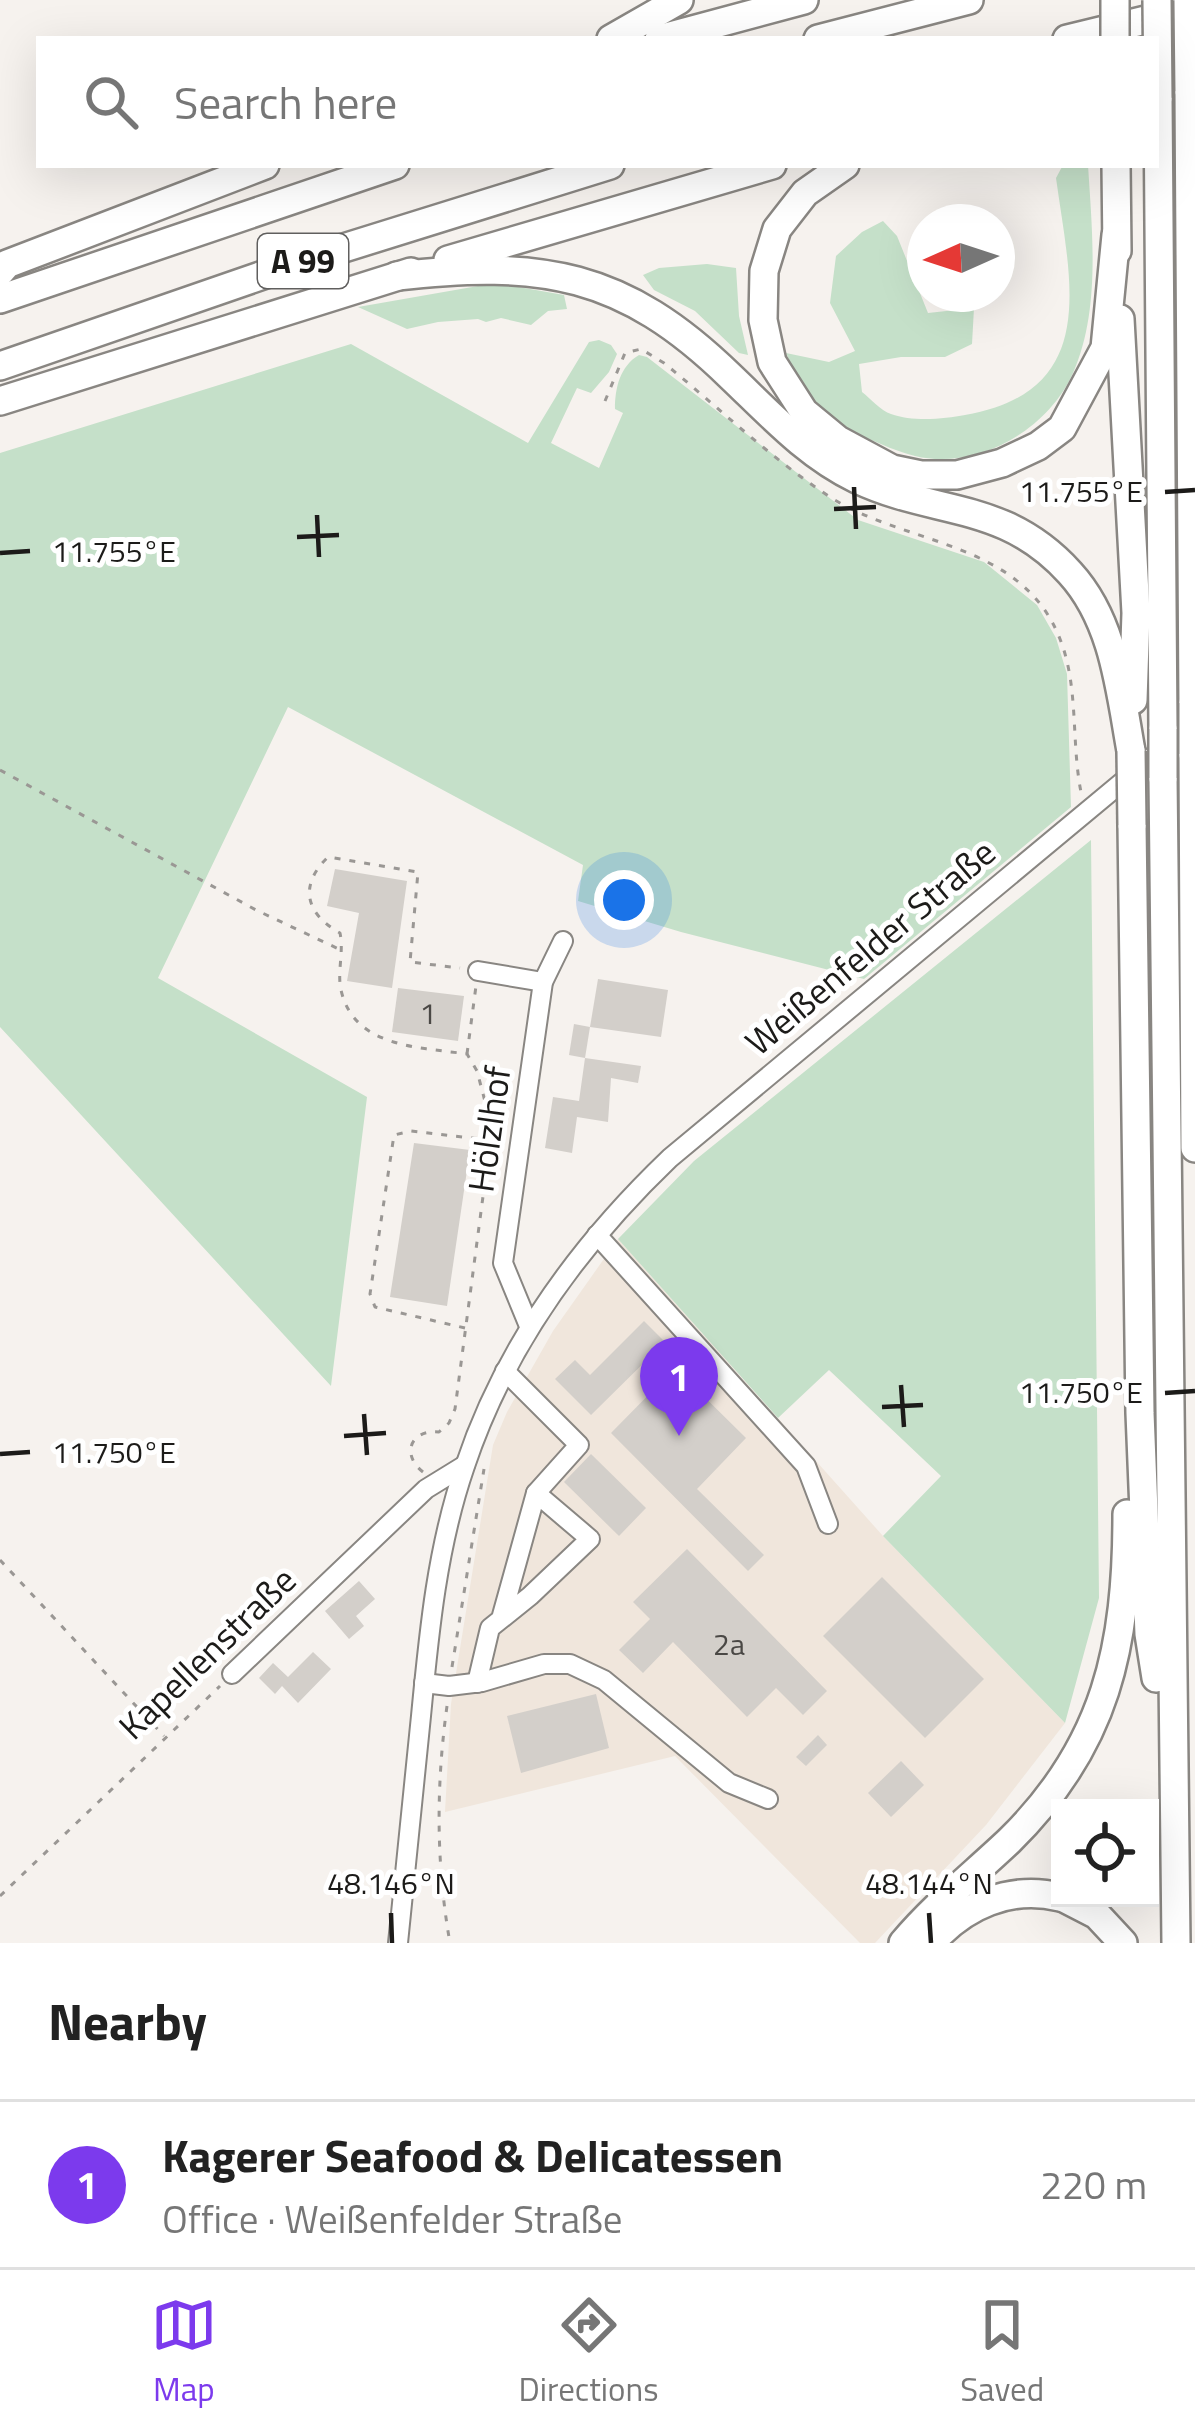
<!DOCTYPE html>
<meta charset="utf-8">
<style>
body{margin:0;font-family:"Titillium Web",sans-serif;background:#f2f2f2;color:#222}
.controls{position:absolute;right:36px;bottom:36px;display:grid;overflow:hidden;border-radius:0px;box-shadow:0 12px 48px #0002}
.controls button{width:108px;height:108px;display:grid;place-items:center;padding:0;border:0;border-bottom:3px solid #e0e0e0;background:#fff;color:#222;font:60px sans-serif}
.compass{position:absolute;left:907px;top:204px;width:108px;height:108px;border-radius:50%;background:#fff;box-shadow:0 12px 48px #0002;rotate:267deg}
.you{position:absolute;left:624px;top:900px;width:42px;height:42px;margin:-30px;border:9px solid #fff;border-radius:50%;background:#1a73e8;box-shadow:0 0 0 18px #1a73e833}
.badge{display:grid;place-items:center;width:78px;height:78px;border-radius:50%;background:#7c3aed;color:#fff;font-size:39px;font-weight:700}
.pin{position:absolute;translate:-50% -99px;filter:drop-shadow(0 3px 6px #0008)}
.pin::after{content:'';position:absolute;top:63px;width:42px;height:36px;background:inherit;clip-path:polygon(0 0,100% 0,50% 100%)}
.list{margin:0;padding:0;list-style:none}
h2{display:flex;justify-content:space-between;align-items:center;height:156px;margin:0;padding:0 48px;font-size:51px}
h2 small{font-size:39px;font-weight:400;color:#767676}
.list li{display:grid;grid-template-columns:78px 1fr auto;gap:36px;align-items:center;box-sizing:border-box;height:168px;padding:0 48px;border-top:3px solid #e0e0e0}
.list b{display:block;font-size:45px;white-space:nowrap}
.list p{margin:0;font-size:39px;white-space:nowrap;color:#767676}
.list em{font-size:39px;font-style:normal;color:#767676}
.icon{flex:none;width:66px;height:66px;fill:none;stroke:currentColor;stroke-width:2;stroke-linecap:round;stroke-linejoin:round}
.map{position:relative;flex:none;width:1195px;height:1943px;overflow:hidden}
.search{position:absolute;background:#fff;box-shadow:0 12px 48px #0002;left:36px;right:36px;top:36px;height:132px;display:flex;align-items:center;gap:30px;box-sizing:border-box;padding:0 42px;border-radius:0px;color:#767676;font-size:45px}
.sheet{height:324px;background:#fff}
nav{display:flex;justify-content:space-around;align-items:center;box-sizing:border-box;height:168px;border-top:3px solid #e0e0e0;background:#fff;font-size:33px;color:#767676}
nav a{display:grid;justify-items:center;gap:6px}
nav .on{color:#7c3aed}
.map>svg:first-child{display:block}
.built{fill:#f0e6dc}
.green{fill:#c5e0c9}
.building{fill:#d3cfca}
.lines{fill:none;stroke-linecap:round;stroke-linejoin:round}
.minor-casing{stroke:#898682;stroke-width:22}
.highway-casing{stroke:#898682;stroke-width:32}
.path{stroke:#9a9794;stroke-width:3;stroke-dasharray:6 9;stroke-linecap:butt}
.minor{stroke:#fff;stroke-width:18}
.highway{stroke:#fff;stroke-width:27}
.highway-bridge-casing{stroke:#898682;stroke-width:32;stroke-linecap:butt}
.highway-bridge{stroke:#fff;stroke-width:27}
.ticks{fill:none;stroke:#1c1b19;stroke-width:4.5}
.labels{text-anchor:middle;stroke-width:10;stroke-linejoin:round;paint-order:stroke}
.number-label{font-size:30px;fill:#4a4845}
.shield{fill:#fff;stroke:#605f5e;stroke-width:3}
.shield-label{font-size:33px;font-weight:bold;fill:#1c1b19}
.street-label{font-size:36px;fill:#1c1b19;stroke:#fff}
.ticks-label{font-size:30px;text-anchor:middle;fill:#1c1b19;stroke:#fff;stroke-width:10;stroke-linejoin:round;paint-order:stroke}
</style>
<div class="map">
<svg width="1195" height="1943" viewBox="0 0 1195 1943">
<rect width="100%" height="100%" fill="#f6f2ee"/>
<polygon class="built" points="618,1239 883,1536 1065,1723 986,1825 875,1943 860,1943 675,1756 445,1812 451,1704 493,1445 507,1412 553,1331"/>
<g class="green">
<path d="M1063,165H1088C1092,231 1101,310 1073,373C1048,430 977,471 915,456C898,452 881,444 864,437C842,428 813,408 800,387C795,377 791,364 786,353L829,362L855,351L830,303L836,256L862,232L883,221L897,236L928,313L974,308L972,344L945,357H901L859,364L862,392C871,399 881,411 891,414C913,422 944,419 965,415C1102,391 1070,281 1056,178Z"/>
<polygon points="707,264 736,268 739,316 748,355 739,353 695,311 654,290 643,275 659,268"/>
<polygon points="478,286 513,286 564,295 567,309 548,311 531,325 501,318 486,322 478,319 438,322 407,329 358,307"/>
<path d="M599,340L611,345L617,354L609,372L591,393L577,388L551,443L599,468L623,413L615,409C615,388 620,366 639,355L647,357L858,520L984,562L1037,605L1056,638L1067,674L1071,807L864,979L681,932L578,901L583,865L288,707L158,978L367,1097L331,1386L0,1027V453L351,344L528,443L589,342Z"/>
<polygon points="1091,840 1099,1598 1065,1723 883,1536 941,1476 829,1370 778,1418 618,1239 694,1161"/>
</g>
<g class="building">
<polygon points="335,869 407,881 392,988 347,981 359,913 327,906"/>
<polygon points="598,979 668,990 661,1037 590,1027"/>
<polygon points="398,988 464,996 458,1041 392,1032"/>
<polygon points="574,1024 590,1027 585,1058 569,1055"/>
<polygon points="585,1058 641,1066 638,1083 611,1078 608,1122 577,1117 572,1153 545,1148 553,1097 579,1101"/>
<polygon points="414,1143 470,1150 447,1306 390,1297"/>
<polygon points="644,1321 665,1342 591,1415 555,1379 575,1360 590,1375"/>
<polygon points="675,1368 746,1438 697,1489 764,1555 748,1571 611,1433"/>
<polygon points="591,1454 646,1508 619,1536 564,1482"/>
<polygon points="687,1549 827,1691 803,1715 776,1688 747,1717 673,1642 643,1673 619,1650 650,1619 633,1602"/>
<polygon points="882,1577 984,1679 925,1738 823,1636"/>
<polygon points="359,1581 375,1599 356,1616 364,1626 349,1639 325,1611"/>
<polygon points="313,1652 331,1669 298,1703 282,1686 275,1694 259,1678 273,1663 288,1677"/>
<polygon points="596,1694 609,1748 521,1773 507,1716"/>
<polygon points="818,1735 827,1745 806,1766 796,1757"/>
<polygon points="901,1761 924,1785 891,1817 868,1793"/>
</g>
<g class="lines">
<g class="minor-casing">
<g id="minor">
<polyline points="478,971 543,982"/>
<polyline points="597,1235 806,1466 828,1524"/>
<polyline points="529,1326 503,1263 543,982 563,941"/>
<polyline points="505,1371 579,1445 536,1493"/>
<polyline points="232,1674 426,1489 465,1465"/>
<polyline points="424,1683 449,1686 482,1682 544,1664 570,1664 604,1680 729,1783 768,1799"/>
<polyline points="477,1683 490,1628 530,1596 590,1539 536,1493 501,1619"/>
<path d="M398,1943C406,1867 413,1792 421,1716C429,1632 437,1547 465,1466C505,1346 580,1244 670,1158L1168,744"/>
</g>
</g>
<g class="highway-casing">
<g id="highway">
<polyline points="611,39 679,0"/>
<polyline points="659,39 804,0"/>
<polyline points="818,39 969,0"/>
<polyline points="1067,39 1195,8"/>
<polyline points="1189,91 1193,703"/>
<polyline points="1158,98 1163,729"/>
<polyline points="845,165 805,193 777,229 764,271 763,320 772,362 804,412 838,440 892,469 921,475 957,475 1002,463 1038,446 1062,428 1105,348 1116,235"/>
<polyline points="1116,165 1117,251"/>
<polyline points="448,260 772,165"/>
<polyline points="0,272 7,264 265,165"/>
<path d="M397,276C541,260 623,272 730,376C770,414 807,455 857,479C935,516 1004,500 1070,573C1114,621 1120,690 1131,751"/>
<polyline points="0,299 395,165"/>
<polyline points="1120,319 1136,613 1133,700"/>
<polyline points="0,366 318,256 610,165"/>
<polyline points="0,401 411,272"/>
<polyline points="1193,754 1195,1148"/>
<polyline points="1163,778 1176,1943"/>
<polyline points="1132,825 1140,1413 1149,1634 1156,1678"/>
<polyline points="1064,1898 1097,1915 1123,1943"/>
<path d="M903,1943C935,1905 973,1875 1009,1841C1107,1745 1127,1646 1127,1514"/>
<path d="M931,1943C964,1905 1010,1885 1060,1897"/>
</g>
</g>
<g class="path">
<path d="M605,401L625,353L641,349L664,363C717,406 769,457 827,495C903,546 1021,539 1060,639C1079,687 1071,742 1081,792"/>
<polyline points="0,770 256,910 343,951"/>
<polyline points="467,1054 476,986"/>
<polyline points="465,1328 375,1307 370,1294 394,1135 411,1131 489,1140"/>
<path d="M423,1472C401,1455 410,1429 439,1432L449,1423L455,1409L492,1128L477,1071L467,1054C419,1047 354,1048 341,990C337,972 344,952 340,933C306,914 298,886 328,857L418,872L410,962L460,968"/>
<polyline points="0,1560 164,1736"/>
<polyline points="452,1667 484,1469"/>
<path d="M447,1706C436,1786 436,1864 450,1943"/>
<polyline points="0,1896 220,1686"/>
</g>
<use href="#minor" class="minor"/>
<use href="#highway" class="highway"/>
<g class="highway-bridge-casing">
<g id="highway-bridge">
<polyline points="1115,0 1115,39"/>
<polyline points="1157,0 1158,98"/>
<polyline points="1188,0 1189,91"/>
<polyline points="1193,703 1193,754"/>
<polyline points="1163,729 1163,778"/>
<polyline points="1131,751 1132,825"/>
</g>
</g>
<use href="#highway-bridge" class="highway-bridge"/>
</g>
<path class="ticks" d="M854,487L856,529M1165,492L1195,490M834,509L876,507M317,515L319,557M297,537L339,535M0,553L30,551M901,1385L904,1427M1165,1393L1195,1391M882,1407L923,1405M364,1414L367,1455M344,1436L386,1433M0,1454L30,1452M391,1913L392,1943M929,1913L931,1943"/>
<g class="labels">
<g class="number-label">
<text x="428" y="1024">1</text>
<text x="729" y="1655">2a</text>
</g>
<rect class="shield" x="258" y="234" width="90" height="54" rx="9"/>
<g class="shield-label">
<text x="303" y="273">A 99</text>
</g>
<g class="street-label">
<text transform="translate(870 947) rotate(-40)" y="13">Weißenfelder Straße</text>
<text transform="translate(489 1129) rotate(-82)" y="13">Hölzlhof</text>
<text transform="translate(207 1653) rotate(-44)" y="13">Kapellenstraße</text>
</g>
</g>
<g class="ticks-label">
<text x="1081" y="502">11.755°E</text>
<text x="114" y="562">11.755°E</text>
<text x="1081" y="1403">11.750°E</text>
<text x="114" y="1463">11.750°E</text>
<text x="391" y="1894">48.146°N</text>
<text x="929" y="1894">48.144°N</text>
</g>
</svg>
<div class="controls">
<button><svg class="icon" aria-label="locate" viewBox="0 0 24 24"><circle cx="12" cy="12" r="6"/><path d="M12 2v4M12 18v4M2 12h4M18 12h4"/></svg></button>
</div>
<svg class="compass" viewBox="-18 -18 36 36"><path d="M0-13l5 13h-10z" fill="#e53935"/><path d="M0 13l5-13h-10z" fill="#767676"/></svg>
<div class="you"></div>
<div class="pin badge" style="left:679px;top:1436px">1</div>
<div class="search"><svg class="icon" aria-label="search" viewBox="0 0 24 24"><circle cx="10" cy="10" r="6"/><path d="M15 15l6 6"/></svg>Search here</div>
</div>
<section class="sheet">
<h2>Nearby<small></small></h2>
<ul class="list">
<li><span class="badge">1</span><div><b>Kagerer Seafood &amp; Delicatessen</b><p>Office · Weißenfelder Straße</p></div><em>220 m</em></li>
</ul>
</section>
<nav>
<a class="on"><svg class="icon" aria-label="map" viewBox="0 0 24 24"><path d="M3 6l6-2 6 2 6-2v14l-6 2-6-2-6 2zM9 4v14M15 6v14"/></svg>Map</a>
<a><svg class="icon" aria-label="directions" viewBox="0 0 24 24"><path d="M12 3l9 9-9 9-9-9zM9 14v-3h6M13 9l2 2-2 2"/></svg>Directions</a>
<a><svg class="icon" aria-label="saved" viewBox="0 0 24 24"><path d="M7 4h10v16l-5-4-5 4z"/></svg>Saved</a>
</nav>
